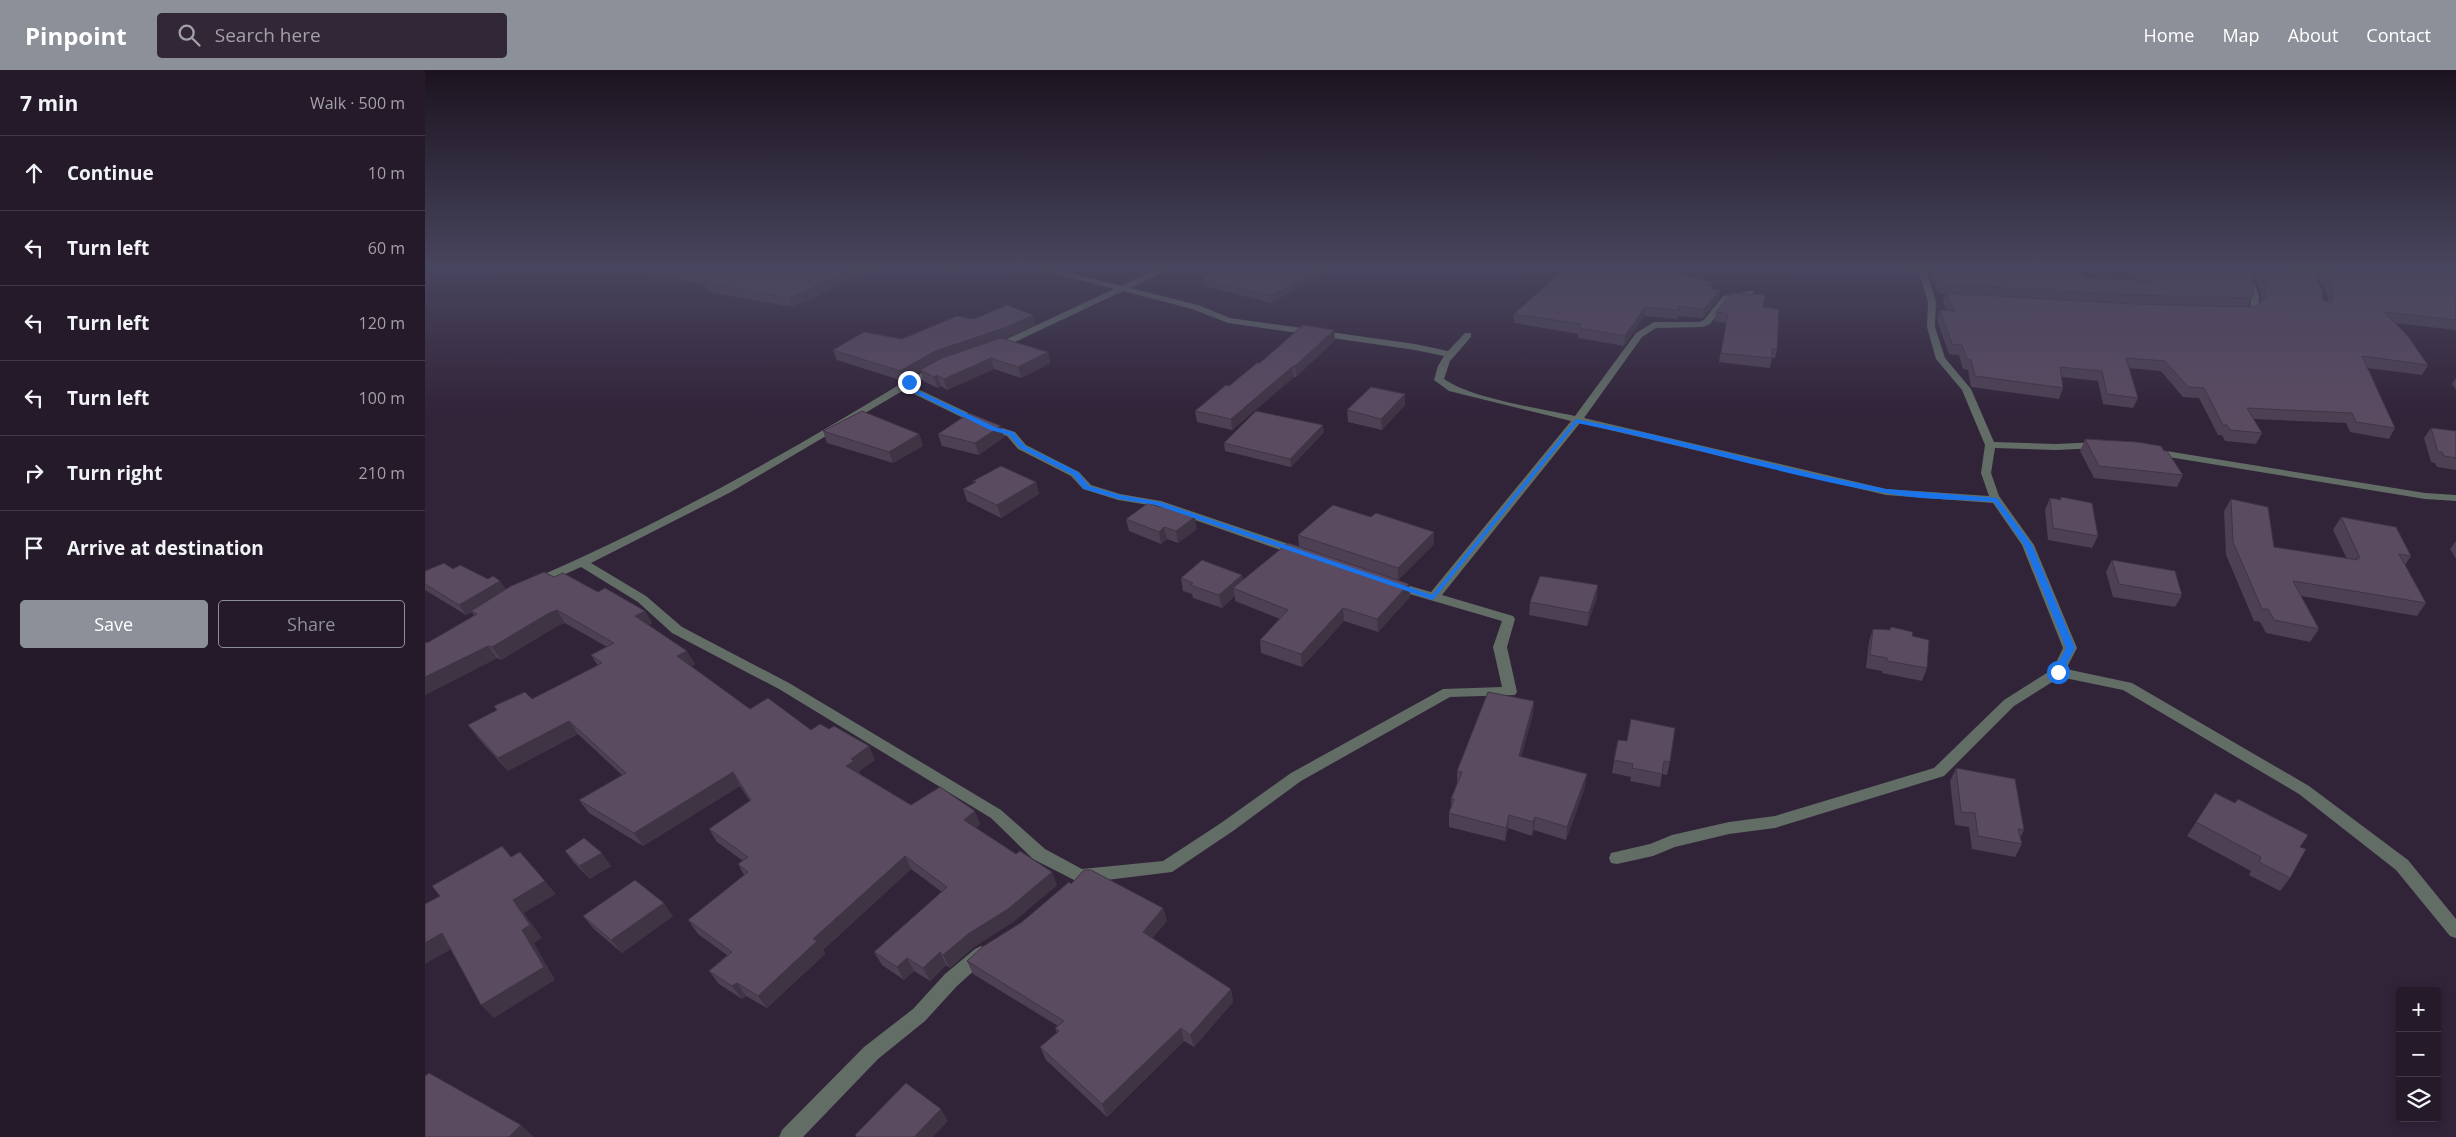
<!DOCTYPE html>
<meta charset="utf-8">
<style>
body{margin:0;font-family:"Open Sans",sans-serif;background:#312736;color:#f1f3f6}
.controls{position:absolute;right:15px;bottom:15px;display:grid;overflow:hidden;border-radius:5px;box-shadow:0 2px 8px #0003}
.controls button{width:45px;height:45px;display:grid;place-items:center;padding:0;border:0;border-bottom:1px solid #423847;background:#251a2a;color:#f1f3f6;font:25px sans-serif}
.stop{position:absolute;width:15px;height:15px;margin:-11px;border:4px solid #1a73e8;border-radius:50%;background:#fff}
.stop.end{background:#1a73e8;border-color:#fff;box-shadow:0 1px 5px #0008}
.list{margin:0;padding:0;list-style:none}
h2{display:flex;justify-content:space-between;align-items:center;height:65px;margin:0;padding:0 20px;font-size:21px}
h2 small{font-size:16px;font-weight:400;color:#a3a1a8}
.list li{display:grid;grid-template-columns:32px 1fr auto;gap:15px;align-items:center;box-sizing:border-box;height:75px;padding:0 20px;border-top:1px solid #423847}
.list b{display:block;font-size:19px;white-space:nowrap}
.list em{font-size:16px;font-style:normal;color:#a3a1a8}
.actions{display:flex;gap:10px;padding:15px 20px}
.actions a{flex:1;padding:11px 0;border:1px solid #8c9099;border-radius:5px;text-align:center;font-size:18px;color:#8c9099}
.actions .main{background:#8c9099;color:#fff}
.icon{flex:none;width:28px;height:28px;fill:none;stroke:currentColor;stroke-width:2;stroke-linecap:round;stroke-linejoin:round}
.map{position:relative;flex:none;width:2031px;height:1067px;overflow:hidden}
header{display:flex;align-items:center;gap:30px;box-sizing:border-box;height:70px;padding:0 25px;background:#8c9099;color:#fff}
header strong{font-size:24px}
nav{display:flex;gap:28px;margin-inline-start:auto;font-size:18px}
.search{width:350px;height:45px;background:#312736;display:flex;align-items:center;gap:12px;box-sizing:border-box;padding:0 18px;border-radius:5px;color:#a3a1a8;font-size:19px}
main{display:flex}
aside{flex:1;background:#251a2a}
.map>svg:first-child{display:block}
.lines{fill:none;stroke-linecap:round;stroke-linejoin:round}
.minor{fill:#626d66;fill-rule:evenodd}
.wall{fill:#4d4053}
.shaded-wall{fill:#3f3444}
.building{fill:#5a4b61;stroke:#3f3444}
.route{fill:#1a73e8}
</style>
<header>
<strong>Pinpoint</strong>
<div class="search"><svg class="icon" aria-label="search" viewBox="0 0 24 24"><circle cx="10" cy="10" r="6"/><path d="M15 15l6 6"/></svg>Search here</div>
<nav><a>Home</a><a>Map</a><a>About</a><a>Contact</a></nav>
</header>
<main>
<aside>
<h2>7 min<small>Walk · 500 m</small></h2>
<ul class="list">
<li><svg class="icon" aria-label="ahead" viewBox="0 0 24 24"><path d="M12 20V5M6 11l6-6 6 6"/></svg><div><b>Continue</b></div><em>10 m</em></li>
<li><svg class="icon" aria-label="left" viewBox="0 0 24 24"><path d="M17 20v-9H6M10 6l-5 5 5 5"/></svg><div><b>Turn left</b></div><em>60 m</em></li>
<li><svg class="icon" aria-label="left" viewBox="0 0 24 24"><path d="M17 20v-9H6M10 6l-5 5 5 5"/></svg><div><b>Turn left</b></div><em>120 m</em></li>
<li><svg class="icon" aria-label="left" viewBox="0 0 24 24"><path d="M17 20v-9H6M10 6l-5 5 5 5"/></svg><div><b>Turn left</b></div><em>100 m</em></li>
<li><svg class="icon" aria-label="right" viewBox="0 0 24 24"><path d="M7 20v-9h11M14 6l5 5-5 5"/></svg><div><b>Turn right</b></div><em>210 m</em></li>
<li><svg class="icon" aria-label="arrive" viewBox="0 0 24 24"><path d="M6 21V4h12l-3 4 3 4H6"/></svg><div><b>Arrive at destination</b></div></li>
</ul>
<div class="actions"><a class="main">Save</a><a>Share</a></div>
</aside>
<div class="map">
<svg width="2031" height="1067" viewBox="0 0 2031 1067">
<rect width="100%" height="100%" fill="#312338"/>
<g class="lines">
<g class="minor">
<path d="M602,196H617L696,216L739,196H750L705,218L773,235L805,248L990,274L1023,281L1040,263H1046V267L1025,291L1019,309C1048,329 1114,338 1150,346L1211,263L1229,252H1274L1279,250L1298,226L1325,221H1328V225L1304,230L1285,254L1278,257L1231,258L1217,267L1159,348L1461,419L1564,426L1556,403L1560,375L1537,320L1511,289L1502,257L1503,232L1492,196H1500L1511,232L1510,257L1520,288L1546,319L1569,372L1631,374L1674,372L1679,375L1674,378L1631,380L1570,378L1566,403L1574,426L1609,475L1652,578L1641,599L1707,613L1884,716L1983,790L2031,849V868L2025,866L1971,800L1874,724L1698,620L1635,607L1589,636L1519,706L1350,758L1304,764L1250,777L1228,786L1192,794L1186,793L1184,788L1186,783L1225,774L1247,765L1304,752L1350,746L1509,698L1579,630L1628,599L1638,578L1597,475L1568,433L1461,425L1155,353L1017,525L1088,546L1090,549L1082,577L1092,622L1090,625L1025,627L876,711L808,761L747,802L657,813L651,811L608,789L566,748L354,619L247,563L213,532L156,497L116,515L112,516L106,512L108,509C238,453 361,384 482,310L511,296L516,299L514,301L490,313L495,320L571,356L590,362L601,375L654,402L666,415L695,424L736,431L878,479L880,482L874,486L870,485L730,436L693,430L658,419L646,406L593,379L582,366L563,360L489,324L484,317L306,422L166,493L221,526L257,557L364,613L576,740L620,779L657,799L738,791L796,753L866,703L1018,619L1077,617L1068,577L1077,551L964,518L962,515L968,511L1006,522L1146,351L1024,321L1009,310L1013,296L1019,286L990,280L803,253L767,239L698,221L575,279H569V275L689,219Z"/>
<polygon points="1824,196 1836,196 1852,201 1848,203 1829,200 1826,204 1834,225 1834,237 1828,244 1814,244 1814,240 1823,239 1826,236 1826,225 1818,204"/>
<polygon points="1879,196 1887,196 1892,207 1891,209 1875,208 1875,204 1883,204"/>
<polygon points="1729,379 2000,423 2031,425 2031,431 2000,429 1725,384 1725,380"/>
<polygon points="556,876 562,879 565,884 562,889 532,916 500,951 453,989 378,1067 354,1067 357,1060 439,977 488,939 520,904 550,879"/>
</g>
</g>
<g class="wall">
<polygon points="191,196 449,196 450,198 368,237 283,222 280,215"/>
<polygon points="512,196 537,196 527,201"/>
<polygon points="783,196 908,196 847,233 778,216 777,209 793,199"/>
<polygon points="1441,196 1492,196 1491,200"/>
<polygon points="1502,196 1654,196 1658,208 1714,211 1700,196 1822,196 1821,197 1827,228 1822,237 1708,234 1830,237 1836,232 1836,224 1828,204 1832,196 1882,196 1880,200 1898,231 1903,232 1904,229 1888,196 2031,196 2031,262 2030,260 1970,253 2003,295 1997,305 1942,298 1970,358 1964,369 1925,362 1921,353 1828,349 1837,363 1831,374 1800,371 1797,365 1793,365 1774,328 1758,327 1736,301 1704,298 1713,328 1708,338 1678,334 1673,311 1636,307 1638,318 1634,329 1546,317 1543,300 1538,299 1534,285 1524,284 1512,250 1515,240 1522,241 1518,232 1520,224 1513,223"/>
<polygon points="1257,206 1288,212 1287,216 1288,217 1288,219 1295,220 1293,229 1278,248 1253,246 1252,249 1219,246 1199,276 1153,268 1153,264 1089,253 1089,244"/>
<polygon points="1338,237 1352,279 1350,288 1347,288 1345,298 1294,292 1301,253 1290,251 1291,242"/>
<polygon points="549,249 611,255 578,269 623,282 625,293 596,308 569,299 522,320 516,316 513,318 498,311 496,301 478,311 412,290 408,280 477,269"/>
<polygon points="910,270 871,307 869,307 807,360 772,352 770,341 835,293"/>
<polygon points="2031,308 2031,320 2027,314"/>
<polygon points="980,324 980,335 957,360 923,352 922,340"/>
<polygon points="576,356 579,367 554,385 517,376 513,364"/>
<polygon points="2006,358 2031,361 2031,400 2012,397 2010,393 2006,392 1999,368"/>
<polygon points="398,361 494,364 498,376 468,393 402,373"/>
<polygon points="899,362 866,397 800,381 799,373"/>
<polygon points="1660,369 1739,381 1758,405 1752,417 1669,408 1655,381"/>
<polygon points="548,411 611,412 614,424 576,448 542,431 538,419 549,414"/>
<polygon points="1636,427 1673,466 1667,478 1623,470 1620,440 1625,428 1635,429"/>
<polygon points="1806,429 1849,477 1922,489 1908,460 1916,447 1986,486 1980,495 2001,533 1992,546 1876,526 1894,559 1885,572 1841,563 1835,552 1829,551 1801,485 1799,441"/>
<polygon points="946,447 1009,462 1009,474 973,510 874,477 873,465"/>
<polygon points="701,449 772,459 753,473 742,469 736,474 704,461"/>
<polygon points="2031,471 2031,489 2025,479"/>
<polygon points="1687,490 1757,525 1750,537 1688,527 1681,502"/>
<polygon points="28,499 81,519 129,507 173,522 220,541 227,553 224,555 270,594 266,596 325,639 386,660 450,690 434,701 435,704 486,735 555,754 551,758 632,815 588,852 549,877 525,898 521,895 505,911 489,901 479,910 457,895 449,882 517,822 486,799 398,880 400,884 342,938 321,926 317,929 294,914 284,901 302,885 273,864 263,850 319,805 313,794 318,791 292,772 284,759 325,731 315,716 218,776 164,743 154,730 197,705 153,664 83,701 53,668 43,655 107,629 173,596 166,585 182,577 140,553 132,556 76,590 72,588 0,625 0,572 2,573 49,546 47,542 41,545 0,520 0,501"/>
<polygon points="817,505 818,510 984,514 985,527 953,562 919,551 877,597 836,583 835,570 855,549 810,531 810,526 797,538 768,528 767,524 758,521 756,508"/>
<polygon points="1172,527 1162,556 1104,545 1105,532"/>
<polygon points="1466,557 1487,566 1502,598 1497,611 1457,603 1457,601 1441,598 1444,572 1448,559 1465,560"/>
<polygon points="1109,631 1108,644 1096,687 1160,717 1141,770 1109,760 1107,766 1083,758 1080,771 1024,757 1024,743 1026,738 1026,729 1032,714 1032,701"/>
<polygon points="1193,670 1245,692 1242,705 1237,704 1235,717 1205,711 1206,707 1187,703"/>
<polygon points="1531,698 1599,760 1595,768 1597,774 1590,787 1547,779 1544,757 1530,755 1525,711"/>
<polygon points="1790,723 1875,777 1865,808 1855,821 1824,805 1826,801 1762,766"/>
<polygon points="140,781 186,796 165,809 150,794"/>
<polygon points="646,814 738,838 742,851 727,868 806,919 808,932 769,977 759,971 682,1047 621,990 615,977 632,963 630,958 633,956 548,904 542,891 597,852"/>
<polygon points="158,846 248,846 197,883 169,859"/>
</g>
<g class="shaded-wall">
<polygon points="434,196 449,196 450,198 368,237 364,228"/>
<polygon points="526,196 537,196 527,201"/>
<polygon points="896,196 908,196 847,233 846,226"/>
<polygon points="1258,196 1261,196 1252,214 1254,205"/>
<polygon points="1295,220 1293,229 1278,248 1279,239"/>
<polygon points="1220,237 1219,246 1199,276 1200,266"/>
<polygon points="608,245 611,255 584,267 513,291 495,300 496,301 478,311 475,301 510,281"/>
<polygon points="909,260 910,270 871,307 870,296"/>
<polygon points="623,282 625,293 596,308 593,297"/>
<polygon points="566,288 569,299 522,320 519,309"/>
<polygon points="868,296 869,307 807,360 806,349"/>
<polygon points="512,305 516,316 513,318 509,307"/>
<polygon points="980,324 980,335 957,360 956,349"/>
<polygon points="898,355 899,362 866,397 865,389"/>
<polygon points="576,356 579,367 554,385 550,373"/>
<polygon points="494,364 498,376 468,393 464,382"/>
<polygon points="611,412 614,424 576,448 572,435"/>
<polygon points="770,447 772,459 753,473 751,461"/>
<polygon points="739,457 742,469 736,474 734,462"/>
<polygon points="1009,462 1009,474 973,510 973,498"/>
<polygon points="817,505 819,518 808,518 810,526 797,538 794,525"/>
<polygon points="75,511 82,521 46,541 47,542 41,545 34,535"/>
<polygon points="984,514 985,527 953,562 952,549"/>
<polygon points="1173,515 1172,527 1162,556 1164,543"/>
<polygon points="918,538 919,551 877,597 876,584"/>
<polygon points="132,540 140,553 132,556 76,590 67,577 124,543"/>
<polygon points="220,541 227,553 218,559 210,546"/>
<polygon points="63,576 72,588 0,625 0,607"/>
<polygon points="262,581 270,594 260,599 252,586"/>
<polygon points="1109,631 1108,644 1093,699 1094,686"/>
<polygon points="144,651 153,664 83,701 73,688"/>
<polygon points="444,676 450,690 434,701 435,704 421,696 426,689"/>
<polygon points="308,702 315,716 218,776 209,763"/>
<polygon points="1162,704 1160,717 1141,770 1142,757"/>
<polygon points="550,741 555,754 544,763 539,750"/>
<polygon points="1084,745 1083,758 1080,771 1081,758"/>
<polygon points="1110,747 1109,760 1107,766 1108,752"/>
<polygon points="177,783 186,796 165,809 154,796"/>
<polygon points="480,786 486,799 398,880 400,884 342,938 333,926 388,869"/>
<polygon points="627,802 632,815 588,852 549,877 525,898 518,885 543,864"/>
<polygon points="120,811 131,824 99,843 117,868 109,873 130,910 69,948 56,935 88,830"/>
<polygon points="239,833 248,846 197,883 186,870"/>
<polygon points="738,838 742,851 722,875 718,862"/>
<polygon points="17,863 30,877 0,894 0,873"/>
<polygon points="515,882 521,895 505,911 498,898"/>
<polygon points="482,888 489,901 479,910 472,897"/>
<polygon points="312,913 321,926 317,929 307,916"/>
<polygon points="806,919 808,932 769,977 765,965"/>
<polygon points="756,958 759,971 682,1047 677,1034"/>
<polygon points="516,1039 523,1051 508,1067 489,1067"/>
<polygon points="96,1055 109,1067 84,1067"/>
</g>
<g class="building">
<polygon points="226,196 434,196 364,228 280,213 289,209"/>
<polygon points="798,196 896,196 846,226 777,209"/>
<polygon points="1143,196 1258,196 1254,205 1288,212 1285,216 1288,217 1287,219 1295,220 1279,239 1254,236 1253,240 1220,237 1200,266 1154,258 1156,254 1089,244"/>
<polygon points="1508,196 1654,196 1658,208 1728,211 1713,196 1821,196 1829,216 1827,228 1708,225 1516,214"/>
<polygon points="1833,196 1855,196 1888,202 1897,220 1898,231 1907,233 1909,220 1897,196 2031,196 2031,250 1959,242 1982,265 2003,295 1937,286 1970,358 1931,352 1927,343 1822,338 1837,363 1805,360 1802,355 1798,355 1779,318 1763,317 1740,291 1701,288 1713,328 1682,324 1677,301 1635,297 1638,318 1550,306 1546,290 1542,289 1537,275 1527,274 1515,240 1530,241 1520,223 1708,234 1830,237 1840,228 1840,215"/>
<polygon points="1307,223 1340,225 1338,237 1354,239 1352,279 1347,279 1347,288 1296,283 1303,244 1291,242"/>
<polygon points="582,235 608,245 582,257 510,281 475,301 408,280 439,262 477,269 532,246 549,249"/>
<polygon points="878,255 909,260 870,296 868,296 806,349 770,341 801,315 804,316 832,293 835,293"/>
<polygon points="576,268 623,282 593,297 566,288 519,309 512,305 509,307 495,300 517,288"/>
<polygon points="946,317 980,324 956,349 922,340"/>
<polygon points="437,341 494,364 464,382 398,361"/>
<polygon points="831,341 898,355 865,389 799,373"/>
<polygon points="544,343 576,356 550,373 513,364"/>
<polygon points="2006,358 2031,361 2031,388 2019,386 2017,382 2013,382"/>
<polygon points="1660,369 1712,372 1736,376 1739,381 1742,381 1758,405 1674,396"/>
<polygon points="576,396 611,412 572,435 538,419 551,412 548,411"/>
<polygon points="1636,427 1667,433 1673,466 1628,458 1625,428 1636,430"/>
<polygon points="1806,429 1843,437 1849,477 1933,490 1931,487 1935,488 1916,447 1971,457 1986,486 1974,484 2001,533 1868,511 1894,559 1849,550 1843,539 1837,539 1808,472"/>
<polygon points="723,433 735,437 739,435 770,447 751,461 739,457 734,462 701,449"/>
<polygon points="908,435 946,447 951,443 1009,462 973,498 873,465"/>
<polygon points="863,473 984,514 952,549 918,538 876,584 835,570 863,540 808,518"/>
<polygon points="777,490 817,505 794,525 765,515 768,513 756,508"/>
<polygon points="1687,490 1750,501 1757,525 1694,514"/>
<polygon points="19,493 28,499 35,495 63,509 68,506 75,511 34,535 0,514 0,501"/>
<polygon points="119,502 129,507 138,503 173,522 180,518 220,541 210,546 262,581 252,586 325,639 343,628 386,660 395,654 404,659 409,656 444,676 426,689 429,691 421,696 486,735 515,717 550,741 539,750 591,784 595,781 627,802 583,839 543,864 518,885 515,882 498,898 482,888 472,897 449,882 522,817 480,786 388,869 392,871 333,926 312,913 307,916 284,901 307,882 263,850 323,802 313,794 323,787 284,759 326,730 308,702 209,763 154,730 201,703 144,651 73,688 43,655 72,640 69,636 100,622 107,629 177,593 166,585 189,573 132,540 124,543 67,577 63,576 0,607 0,572 2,573 52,544 46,541 86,516"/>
<polygon points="1115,506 1173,515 1164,543 1105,532"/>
<polygon points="1466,557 1488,562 1487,566 1504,570 1502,598 1462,591 1462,588 1445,585 1448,559 1465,560"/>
<polygon points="1063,622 1109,631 1094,686 1162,704 1142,757 1110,747 1108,752 1084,745 1081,758 1024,743 1029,729 1026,729 1037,702 1032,701"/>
<polygon points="1206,649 1250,658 1245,692 1239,691 1237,704 1207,698 1208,694 1189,690 1193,670 1202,671"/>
<polygon points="1531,698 1590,709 1599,760 1593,759 1597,774 1553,766 1550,743 1536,742"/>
<polygon points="1790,723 1810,733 1813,729 1883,765 1875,777 1881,779 1865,808 1834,792 1836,787 1771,752"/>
<polygon points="159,768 177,783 154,796 140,781"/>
<polygon points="77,776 86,787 95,782 120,811 88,830 105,855 97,860 119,897 56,935 17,863 0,873 0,834 15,826 7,816"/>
<polygon points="659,800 666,800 738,838 718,862 806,919 765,965 756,958 677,1034 615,977 634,961 630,958 639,951 542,891 557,877 597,852 644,812 646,814"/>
<polygon points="210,810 239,833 186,870 158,846"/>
<polygon points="4,1003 96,1055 84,1067 0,1067 0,1006"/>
<polygon points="481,1013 516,1039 489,1067 432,1067 430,1065"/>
</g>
<linearGradient id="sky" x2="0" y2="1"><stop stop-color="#1b131f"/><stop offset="0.57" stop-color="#48455e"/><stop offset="1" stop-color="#48455e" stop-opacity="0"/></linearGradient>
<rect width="2031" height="346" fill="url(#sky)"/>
<path class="route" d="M482,311H487L494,321L570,357L588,362L600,376L653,402L664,416L695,425L735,432L1007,525L1151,349L1221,363L1394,405L1461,419L1572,428L1607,475L1650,578L1636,604H1630L1628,602L1641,578L1599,475L1569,432C1533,429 1495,430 1460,423C1356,405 1255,373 1152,353L1008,530L731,435L694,429L659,419L648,405L595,378L584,365L565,360L490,323Z"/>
</svg>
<div class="controls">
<button>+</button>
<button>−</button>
<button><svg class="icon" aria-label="layers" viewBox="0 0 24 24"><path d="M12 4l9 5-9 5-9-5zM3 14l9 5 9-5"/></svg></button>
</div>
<div class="stop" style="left:1633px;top:602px"></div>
<div class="stop end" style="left:484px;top:312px"></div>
</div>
</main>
